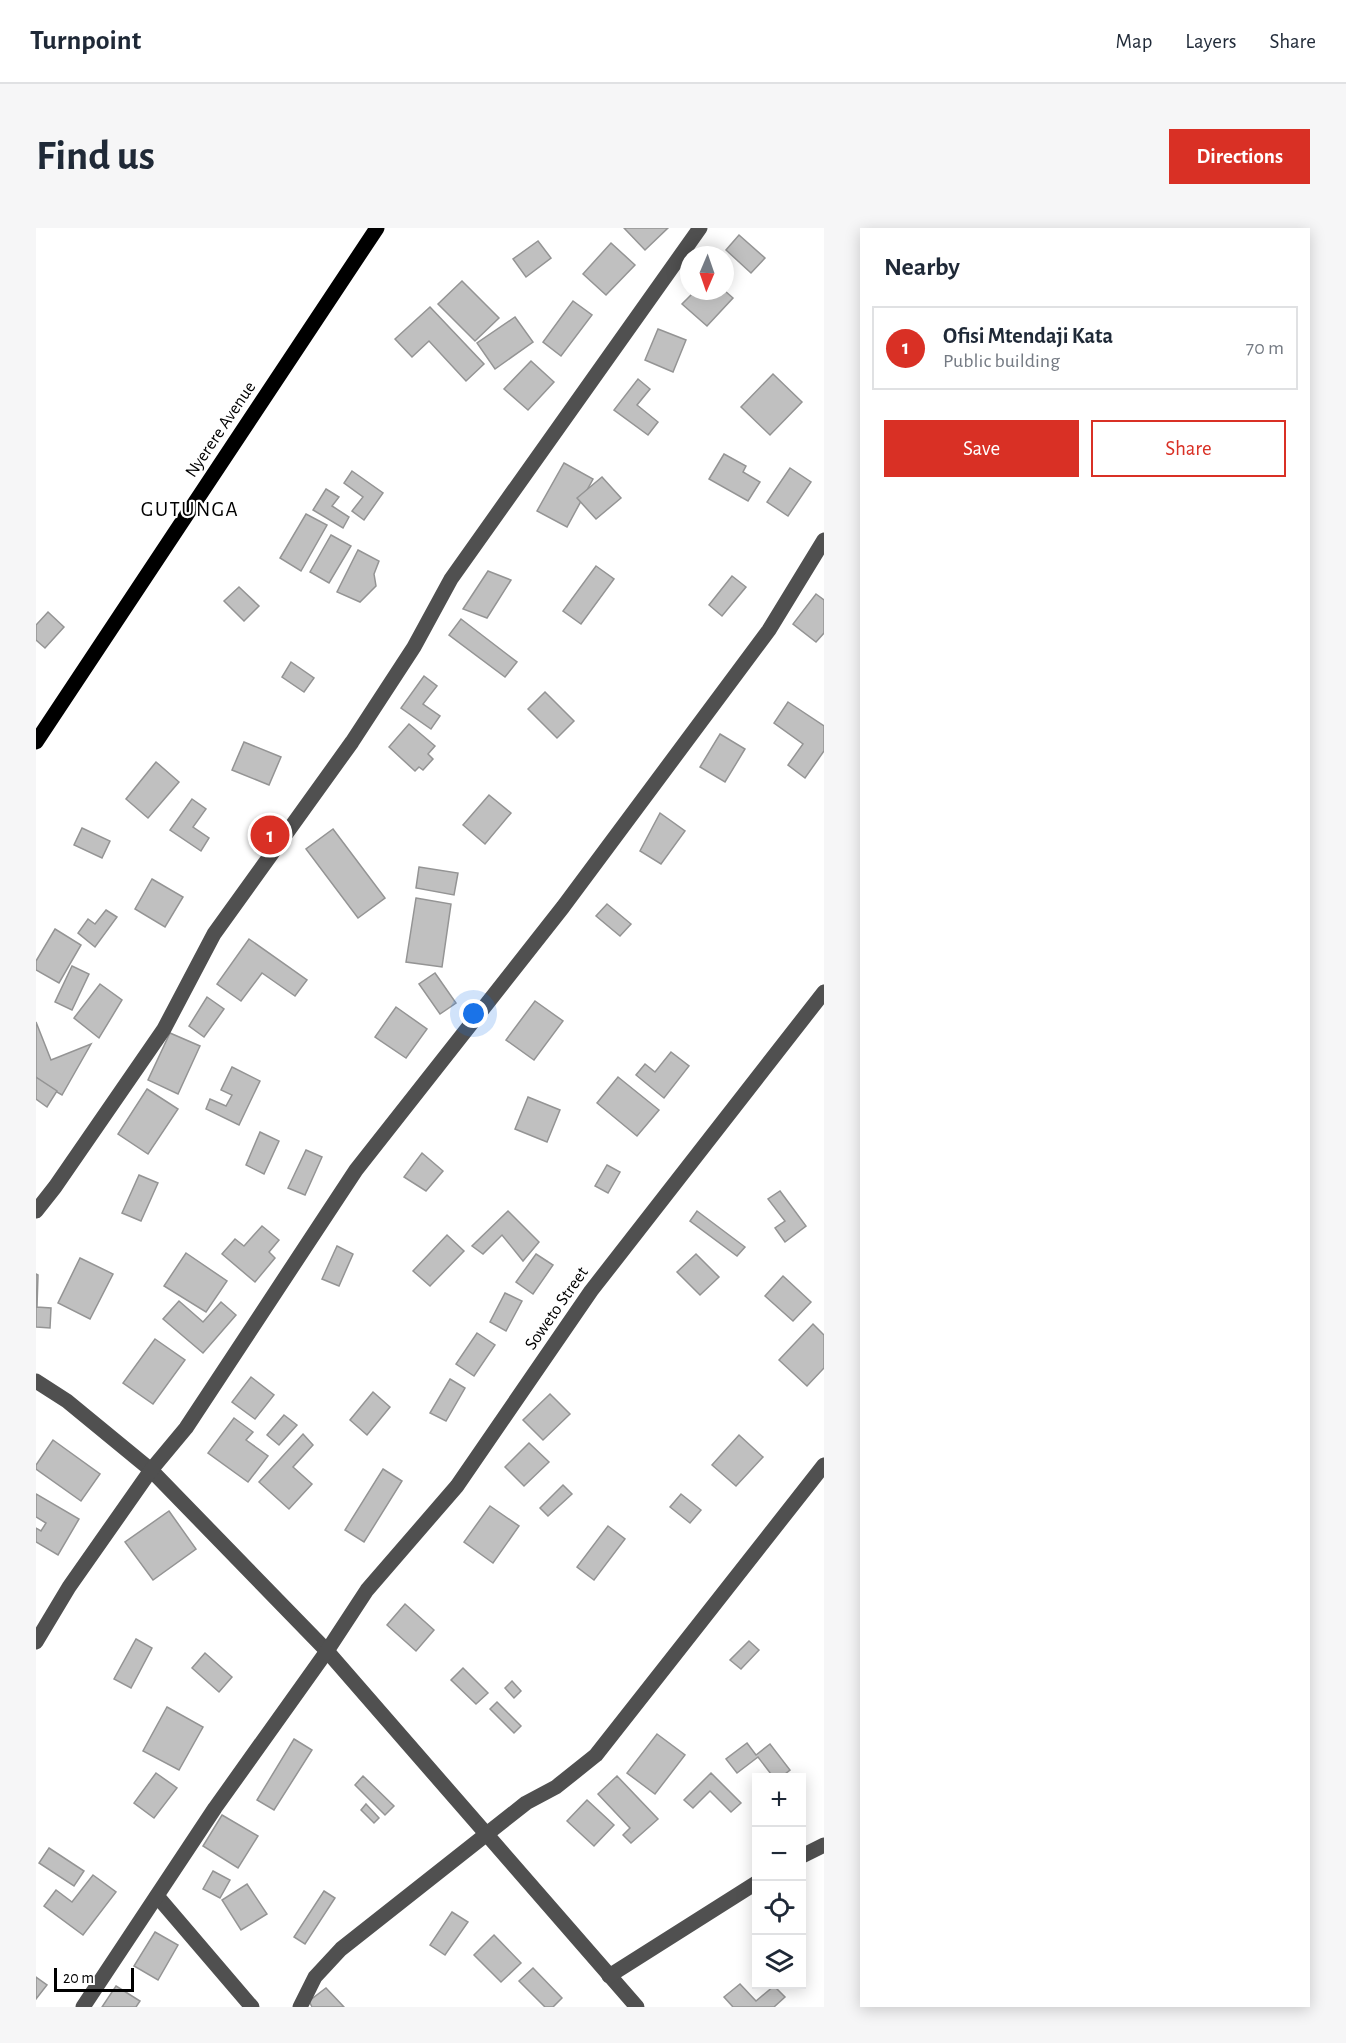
<!DOCTYPE html>
<meta charset="utf-8">
<style>
body{margin:0;font-family:"Alegreya Sans",sans-serif;background:#f6f6f7;color:#1f2937}
.controls{position:absolute;right:18px;bottom:18px;display:grid;overflow:hidden;border-radius:0px;box-shadow:0 3px 15px #0003}
.controls button{width:54px;height:54px;display:grid;place-items:center;padding:0;border:0;border-bottom:2px solid #e0e1e3;background:#fff;color:#1f2937;font:30px sans-serif}
.compass{position:absolute;left:644px;top:18px;width:54px;height:54px;border-radius:50%;background:#fff;box-shadow:0 3px 15px #0003;rotate:182deg}
.scale{position:absolute;left:18px;bottom:15px;width:80px;box-sizing:border-box;padding-left:6px;border:3px solid #000;border-top:0;font-size:16px;line-height:21px;white-space:nowrap;color:#000;-webkit-text-stroke:4px #fff;paint-order:stroke}
.you{position:absolute;left:438px;top:786px;width:21px;height:21px;margin:-15px;border:4px solid #fff;border-radius:50%;background:#1a73e8;box-shadow:0 0 0 9px #1a73e833}
.badge{display:grid;place-items:center;width:39px;height:39px;border-radius:50%;background:#d93025;color:#fff;font-size:20px;font-weight:700}
.pin{position:absolute;translate:-50% -50%;border:3px solid #fff;box-shadow:0 2px 6px #0006}
.list{margin:0;padding:0;list-style:none}
h2{display:flex;justify-content:space-between;align-items:center;height:78px;margin:0;padding:0 24px;font-size:26px}
h2 small{font-size:20px;font-weight:400;color:#747a83}
.list li{display:grid;grid-template-columns:39px 1fr auto;gap:18px;align-items:center;box-sizing:border-box;height:84px;margin:0 12px 12px;padding:0 12px;border:2px solid #e0e1e3;border-radius:0px}
.list b{display:block;font-size:22px;white-space:nowrap}
.list p{margin:0;font-size:20px;white-space:nowrap;color:#747a83}
.list em{font-size:20px;font-style:normal;color:#747a83}
.actions{display:flex;gap:12px;padding:18px 24px}
.actions a{flex:1;padding:14px 0;border:2px solid #d93025;border-radius:0px;text-align:center;font-size:21px;color:#d93025}
.actions .main{background:#d93025;color:#fff}
.icon{flex:none;width:33px;height:33px;fill:none;stroke:currentColor;stroke-width:2;stroke-linecap:round;stroke-linejoin:round}
.map{position:relative;flex:none;width:788px;height:1779px;overflow:hidden;border-radius:0px}
header{display:flex;align-items:center;gap:36px;box-sizing:border-box;height:84px;padding:0 30px;background:#fff;border-bottom:2px solid #e0e1e3}
header strong{font-size:28px}
nav{display:flex;gap:33px;margin-inline-start:auto;font-size:21px}
.intro{display:flex;align-items:center;justify-content:space-between;box-sizing:border-box;height:144px;padding:0 36px}
h1{margin:0;font-size:42px}
.button{padding:15px 27px;border-radius:0px;background:#d93025;color:#fff;font-size:21px;font-weight:700}
main{display:flex;gap:36px;padding:0 36px}
aside{flex:1;background:#fff;border-radius:0px;box-shadow:0 3px 15px #0003}
.map>svg:first-child{display:block}
.building{fill:#c0c0c0;stroke:#949494;stroke-width:1.5}
.lines{fill:none;stroke-linecap:round;stroke-linejoin:round}
.minor{stroke:#505050;stroke-width:15}
.major{stroke:#000;stroke-width:15}
.labels{text-anchor:middle;stroke-width:4.5;stroke-linejoin:round;paint-order:stroke}
.street-label{font-size:18px;fill:#000;stroke:#fff}
.quarter-label{font-size:21px;letter-spacing:1.5px;fill:#000;stroke:#fff}
</style>
<header>
<strong>Turnpoint</strong>
<nav><a>Map</a><a>Layers</a><a>Share</a></nav>
</header>
<div class="intro"><h1>Find us</h1><a class="button">Directions</a></div>
<main>
<div class="map">
<svg width="788" height="1779" viewBox="0 0 788 1779">
<rect width="100%" height="100%" fill="#fff"/>
<g class="building">
<polygon points="588,0 632,0 609,22"/>
<polygon points="703,7 729,30 715,45 690,22"/>
<polygon points="502,13 515,30 490,49 477,31"/>
<polygon points="575,15 599,37 570,67 547,46"/>
<polygon points="426,53 463,90 439,113 402,76"/>
<polygon points="659,63 689,63 697,70 671,98 646,76"/>
<polygon points="537,73 556,87 525,128 507,114"/>
<polygon points="394,79 448,136 430,153 393,113 376,129 359,111"/>
<polygon points="479,89 497,114 459,141 441,115"/>
<polygon points="622,101 650,112 637,144 609,132"/>
<polygon points="495,133 518,154 492,182 468,161"/>
<polygon points="737,146 766,174 734,207 705,179"/>
<polygon points="602,151 614,161 601,177 622,194 612,207 578,182"/>
<polygon points="688,226 710,238 707,244 724,254 712,273 673,251"/>
<polygon points="528,235 557,251 531,299 501,283"/>
<polygon points="754,240 775,254 752,288 731,274"/>
<polygon points="316,243 347,265 328,292 316,283 327,269 308,255"/>
<polygon points="566,249 585,270 560,291 541,270"/>
<polygon points="290,261 303,269 296,278 313,289 307,300 277,282"/>
<polygon points="270,286 291,297 265,343 244,330"/>
<polygon points="295,307 315,318 293,355 274,344"/>
<polygon points="322,322 343,333 338,346 340,358 324,374 301,364"/>
<polygon points="560,338 578,351 545,396 527,383"/>
<polygon points="452,343 475,352 451,390 427,381"/>
<polygon points="696,348 710,359 686,388 673,377"/>
<polygon points="203,359 223,378 208,393 188,373"/>
<polygon points="780,366 788,372 788,405 780,414 757,396"/>
<polygon points="12,384 28,399 9,420 0,412 0,397"/>
<polygon points="425,391 481,434 469,449 413,407"/>
<polygon points="255,434 278,450 268,464 246,449"/>
<polygon points="388,448 401,458 387,476 404,488 395,501 365,480"/>
<polygon points="509,464 538,493 521,510 492,481"/>
<polygon points="752,474 788,498 788,523 769,550 752,537 767,516 738,495"/>
<polygon points="373,496 399,518 392,526 397,531 387,542 383,539 379,543 353,519"/>
<polygon points="684,506 709,521 689,554 664,539"/>
<polygon points="208,514 245,529 233,557 196,542"/>
<polygon points="120,534 143,554 112,590 90,571"/>
<polygon points="453,567 475,585 449,616 427,597"/>
<polygon points="156,571 170,581 157,599 173,610 165,623 134,602"/>
<polygon points="624,585 649,603 625,636 604,623"/>
<polygon points="46,600 74,613 66,630 38,617"/>
<polygon points="297,601 349,670 322,690 270,621"/>
<polygon points="383,639 422,645 418,667 380,660"/>
<polygon points="116,651 147,669 129,699 99,681"/>
<polygon points="380,670 415,676 406,739 370,734"/>
<polygon points="571,676 595,696 584,708 560,688"/>
<polygon points="70,682 81,689 59,719 42,705 52,691 59,696"/>
<polygon points="19,701 45,717 23,755 0,742 0,733"/>
<polygon points="213,711 271,752 259,768 226,745 205,773 181,756"/>
<polygon points="36,738 53,746 36,782 19,774"/>
<polygon points="399,745 420,775 404,786 383,756"/>
<polygon points="64,756 86,772 63,810 38,790"/>
<polygon points="171,769 188,781 168,809 153,798"/>
<polygon points="499,773 527,793 498,832 470,812"/>
<polygon points="360,779 391,801 370,830 339,809"/>
<polygon points="0,794 15,832 55,816 26,867 0,852"/>
<polygon points="134,805 164,818 142,866 112,852"/>
<polygon points="635,824 653,838 628,870 600,847 609,836 619,844"/>
<polygon points="196,839 224,853 203,897 170,881 174,871 190,878 196,867 185,862"/>
<polygon points="0,849 21,863 11,879 0,871"/>
<polygon points="582,849 623,882 601,908 561,875"/>
<polygon points="111,861 142,881 112,926 82,906"/>
<polygon points="492,869 524,882 511,914 479,901"/>
<polygon points="224,904 243,913 228,946 210,937"/>
<polygon points="270,922 286,929 269,967 252,960"/>
<polygon points="386,925 407,943 390,963 368,949"/>
<polygon points="571,937 584,944 572,965 559,958"/>
<polygon points="103,947 122,955 105,993 86,985"/>
<polygon points="744,963 770,998 749,1014 739,1000 749,993 732,971"/>
<polygon points="472,983 503,1014 487,1033 466,1007 447,1026 436,1018"/>
<polygon points="661,983 709,1019 701,1028 654,993"/>
<polygon points="226,998 243,1012 233,1024 239,1030 219,1054 186,1026 199,1011 208,1018"/>
<polygon points="411,1007 428,1023 394,1058 377,1043"/>
<polygon points="301,1018 317,1026 303,1058 286,1051"/>
<polygon points="150,1025 191,1053 170,1084 128,1058"/>
<polygon points="500,1026 517,1037 497,1066 480,1054"/>
<polygon points="660,1026 683,1049 664,1067 641,1044"/>
<polygon points="44,1030 77,1046 54,1091 22,1075"/>
<polygon points="0,1046 2,1047 1,1079 15,1080 14,1100 0,1099"/>
<polygon points="747,1048 775,1074 757,1093 729,1068"/>
<polygon points="469,1065 486,1073 470,1103 454,1094"/>
<polygon points="143,1073 167,1094 185,1074 200,1087 167,1125 127,1091"/>
<polygon points="777,1096 788,1107 788,1140 771,1158 743,1132"/>
<polygon points="441,1105 459,1117 438,1148 420,1136"/>
<polygon points="119,1111 149,1132 117,1176 87,1155"/>
<polygon points="215,1149 238,1167 219,1191 196,1174"/>
<polygon points="414,1151 429,1160 410,1193 394,1185"/>
<polygon points="337,1164 354,1179 331,1207 314,1192"/>
<polygon points="514,1166 534,1186 507,1212 487,1192"/>
<polygon points="248,1187 261,1197 243,1217 231,1207"/>
<polygon points="198,1190 217,1204 210,1212 232,1228 212,1254 172,1225"/>
<polygon points="267,1206 277,1217 257,1239 276,1256 253,1281 223,1254"/>
<polygon points="703,1207 727,1229 700,1258 676,1237"/>
<polygon points="17,1212 64,1246 45,1273 0,1241 0,1237"/>
<polygon points="493,1215 513,1234 488,1258 469,1239"/>
<polygon points="347,1241 366,1253 328,1314 309,1302"/>
<polygon points="527,1257 536,1266 512,1288 504,1280"/>
<polygon points="0,1266 43,1291 22,1327 0,1314 0,1300 5,1303 10,1295 0,1289"/>
<polygon points="645,1266 665,1282 654,1295 634,1279"/>
<polygon points="454,1278 483,1298 457,1335 428,1314"/>
<polygon points="133,1283 160,1321 117,1352 89,1314"/>
<polygon points="572,1298 589,1311 558,1352 541,1339"/>
<polygon points="369,1376 398,1402 380,1423 351,1397"/>
<polygon points="100,1411 116,1420 95,1460 78,1451"/>
<polygon points="713,1413 723,1422 705,1441 694,1432"/>
<polygon points="169,1425 196,1449 183,1464 156,1440"/>
<polygon points="427,1440 452,1465 440,1476 415,1452"/>
<polygon points="476,1453 485,1463 478,1470 469,1460"/>
<polygon points="461,1474 485,1498 478,1505 454,1481"/>
<polygon points="131,1479 167,1499 143,1542 107,1523"/>
<polygon points="621,1506 649,1527 619,1566 591,1545"/>
<polygon points="258,1511 276,1522 238,1582 221,1572"/>
<polygon points="711,1515 720,1527 734,1516 754,1542 744,1550 738,1550 722,1529 701,1545 690,1531"/>
<polygon points="120,1545 141,1560 118,1590 98,1575"/>
<polygon points="675,1545 705,1575 695,1584 674,1563 657,1580 648,1572"/>
<polygon points="327,1548 358,1578 349,1587 319,1557"/>
<polygon points="581,1548 622,1591 595,1615 587,1607 594,1600 562,1566"/>
<polygon points="551,1572 578,1597 558,1618 531,1593"/>
<polygon points="330,1576 343,1590 338,1595 325,1582"/>
<polygon points="186,1587 222,1608 202,1640 167,1618"/>
<polygon points="13,1620 48,1643 38,1658 3,1635"/>
<polygon points="177,1643 194,1652 184,1670 167,1661"/>
<polygon points="57,1647 80,1664 47,1707 8,1678 20,1662 36,1674"/>
<polygon points="211,1656 231,1686 205,1702 186,1672"/>
<polygon points="288,1663 299,1670 269,1716 258,1709"/>
<polygon points="416,1684 432,1694 409,1727 394,1717"/>
<polygon points="119,1704 142,1717 122,1752 98,1738"/>
<polygon points="458,1707 485,1735 465,1754 438,1727"/>
<polygon points="497,1740 526,1770 517,1779 509,1779 483,1753"/>
<polygon points="0,1749 11,1757 0,1771"/>
<polygon points="704,1756 720,1773 738,1758 749,1769 738,1779 697,1779 688,1769"/>
<polygon points="80,1758 104,1773 100,1779 66,1779"/>
<polygon points="290,1760 308,1779 276,1779 273,1773"/>
</g>
<g class="lines">
<g class="minor">
<polyline points="0,983 19,959 128,801 178,706 316,514 378,419 415,351 664,0"/>
<polyline points="0,1153 31,1173 115,1242 291,1423 601,1779"/>
<polyline points="0,1414 33,1359 115,1242 150,1200 320,942 527,679 733,402 788,312"/>
<polyline points="766,1628 788,1617"/>
<polyline points="121,1668 216,1779"/>
<polyline points="573,1748 720,1655"/>
<polyline points="47,1779 179,1580 291,1423 331,1362 421,1258 555,1063 788,764"/>
<polyline points="264,1779 279,1749 305,1721 490,1575 520,1559 560,1527 788,1237"/>
</g>
<polyline class="major" points="0,514 341,0"/>
</g>
<g class="labels">
<g class="street-label">
<text transform="translate(184 201) rotate(-56)" y="6">Nyerere Avenue</text>
<text transform="translate(520 1080) rotate(-55)" y="6">Soweto Street</text>
</g>
<g class="quarter-label">
<text x="154" y="288">GUTUNGA</text>
</g>
</g>
</svg>
<div class="controls">
<button>+</button>
<button>−</button>
<button><svg class="icon" aria-label="locate" viewBox="0 0 24 24"><circle cx="12" cy="12" r="6"/><path d="M12 2v4M12 18v4M2 12h4M18 12h4"/></svg></button>
<button><svg class="icon" aria-label="layers" viewBox="0 0 24 24"><path d="M12 4l9 5-9 5-9-5zM3 14l9 5 9-5"/></svg></button>
</div>
<svg class="compass" viewBox="-18 -18 36 36"><path d="M0-13l5 13h-10z" fill="#e53935"/><path d="M0 13l5-13h-10z" fill="#747a83"/></svg>
<div class="scale">20 m</div>
<div class="you"></div>
<div class="pin badge" style="left:234px;top:607px">1</div>
</div>
<aside>
<h2>Nearby<small></small></h2>
<ul class="list">
<li><span class="badge">1</span><div><b>Ofisi Mtendaji Kata</b><p>Public building</p></div><em>70 m</em></li>
</ul>
<div class="actions"><a class="main">Save</a><a>Share</a></div>
</aside>
</main>
